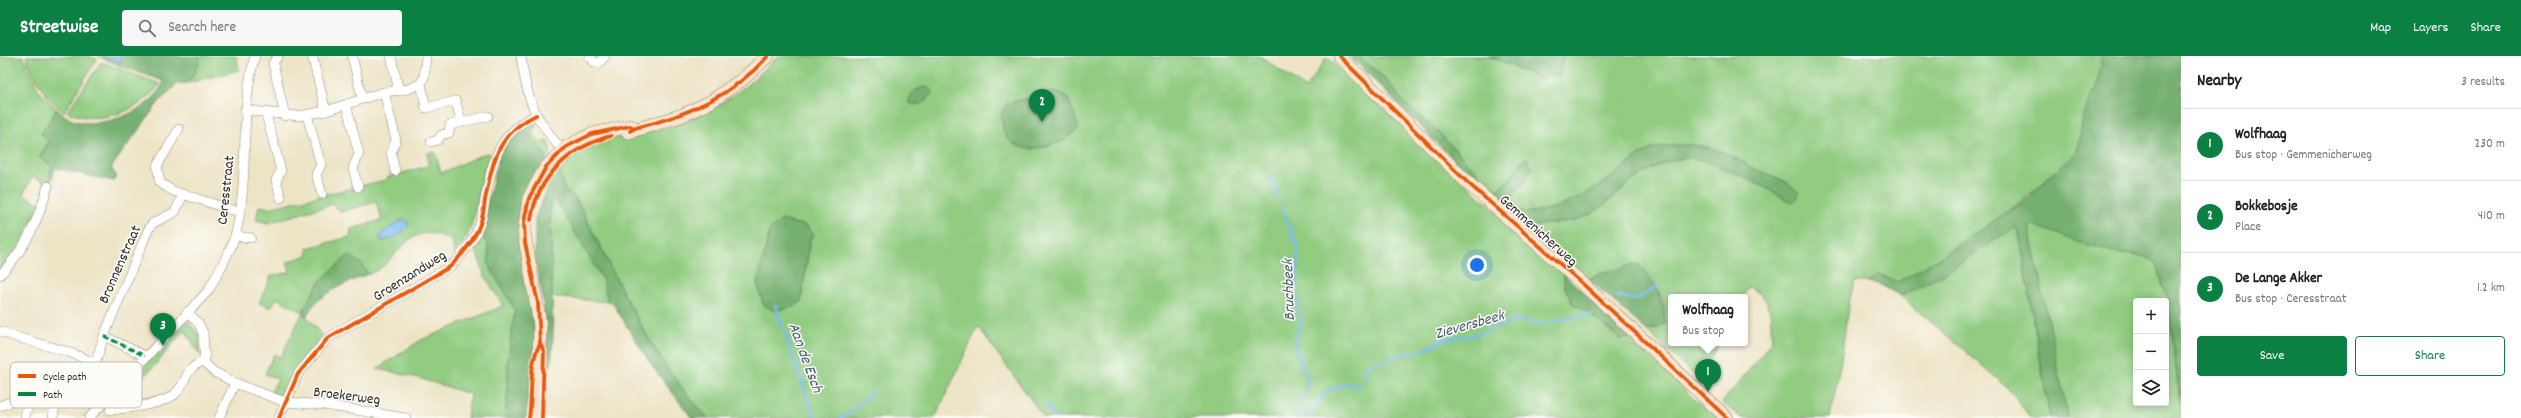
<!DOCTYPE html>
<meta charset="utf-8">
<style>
body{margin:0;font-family:Dekko,sans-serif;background:#f6f6f6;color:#222}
.controls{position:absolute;right:12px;bottom:12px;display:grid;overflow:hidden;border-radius:4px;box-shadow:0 2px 10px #0003}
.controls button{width:36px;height:36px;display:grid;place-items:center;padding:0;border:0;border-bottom:1px solid #e0e0e0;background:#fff;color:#222;font:20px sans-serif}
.you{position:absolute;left:1477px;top:209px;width:14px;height:14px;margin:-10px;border:3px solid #fff;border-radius:50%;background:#1a73e8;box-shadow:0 0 0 6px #1a73e833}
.badge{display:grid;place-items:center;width:26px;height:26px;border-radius:50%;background:#0b8043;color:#fff;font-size:13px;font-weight:700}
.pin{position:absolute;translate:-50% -33px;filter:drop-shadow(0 1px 2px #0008)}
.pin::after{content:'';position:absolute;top:21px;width:14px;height:12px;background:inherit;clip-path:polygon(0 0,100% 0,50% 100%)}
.popup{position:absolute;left:1668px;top:238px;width:80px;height:52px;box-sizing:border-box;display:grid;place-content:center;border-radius:4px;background:#fff;filter:drop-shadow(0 1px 3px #0005);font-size:13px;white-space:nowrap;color:#767676}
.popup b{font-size:15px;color:#222}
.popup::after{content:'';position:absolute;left:50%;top:100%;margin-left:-8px;border:8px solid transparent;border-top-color:#fff}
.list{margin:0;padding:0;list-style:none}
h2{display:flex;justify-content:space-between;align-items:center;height:52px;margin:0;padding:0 16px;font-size:17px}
h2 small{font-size:13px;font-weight:400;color:#767676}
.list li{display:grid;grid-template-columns:26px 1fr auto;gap:12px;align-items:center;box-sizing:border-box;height:72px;padding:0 16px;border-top:1px solid #e0e0e0}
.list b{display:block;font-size:15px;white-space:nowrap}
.list p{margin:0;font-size:13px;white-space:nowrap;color:#767676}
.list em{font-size:13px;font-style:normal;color:#767676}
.actions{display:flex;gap:8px;padding:12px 16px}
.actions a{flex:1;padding:9px 0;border:1px solid #0b8043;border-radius:4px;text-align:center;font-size:14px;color:#0b8043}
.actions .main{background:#0b8043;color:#fff}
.icon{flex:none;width:22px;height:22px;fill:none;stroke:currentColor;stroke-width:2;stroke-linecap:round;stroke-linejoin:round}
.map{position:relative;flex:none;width:2181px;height:362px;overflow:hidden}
header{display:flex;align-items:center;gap:24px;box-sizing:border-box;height:56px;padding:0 20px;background:#0b8043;color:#fff}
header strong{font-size:19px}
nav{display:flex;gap:22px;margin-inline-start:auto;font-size:14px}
.search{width:280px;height:36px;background:#f6f6f6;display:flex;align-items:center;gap:10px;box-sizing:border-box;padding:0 14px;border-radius:4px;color:#767676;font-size:15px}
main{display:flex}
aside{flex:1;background:#fff}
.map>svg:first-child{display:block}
.green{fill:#91cc81;stroke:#5e7c56;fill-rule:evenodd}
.forest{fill:#74b06f;stroke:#506e4d}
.water{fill:#7abbef;stroke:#52738d}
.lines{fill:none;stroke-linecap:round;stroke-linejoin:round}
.stream{stroke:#7abbef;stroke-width:2.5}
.street-casing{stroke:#8c8878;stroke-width:10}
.secondary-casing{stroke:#8c8878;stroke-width:14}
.street{stroke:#fff;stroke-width:9}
.secondary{stroke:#fce5cf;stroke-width:13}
.quiet{stroke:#00873e;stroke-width:3;stroke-dasharray:6 3;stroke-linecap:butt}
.cycleway-casing{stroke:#fdfcf7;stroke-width:6}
.cycleway{stroke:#e8590c;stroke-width:4}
.labels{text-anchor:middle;stroke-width:3;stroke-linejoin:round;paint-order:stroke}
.street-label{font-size:15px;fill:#2b2b2b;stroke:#fdfcf7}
.water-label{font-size:16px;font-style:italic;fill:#475d70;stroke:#fdfcf7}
.key{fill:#fdfcf7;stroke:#bebdba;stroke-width:1}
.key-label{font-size:11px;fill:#2b2b2b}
</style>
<header>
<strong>Streetwise</strong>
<div class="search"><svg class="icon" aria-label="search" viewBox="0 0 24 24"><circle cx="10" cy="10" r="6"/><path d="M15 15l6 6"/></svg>Search here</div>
<nav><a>Map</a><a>Layers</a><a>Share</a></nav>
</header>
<main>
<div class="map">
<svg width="2181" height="362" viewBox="0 0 2181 362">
<rect width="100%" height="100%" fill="#fdfcf7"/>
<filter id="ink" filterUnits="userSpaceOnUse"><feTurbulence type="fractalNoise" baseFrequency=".025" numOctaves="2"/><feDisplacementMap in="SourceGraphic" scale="8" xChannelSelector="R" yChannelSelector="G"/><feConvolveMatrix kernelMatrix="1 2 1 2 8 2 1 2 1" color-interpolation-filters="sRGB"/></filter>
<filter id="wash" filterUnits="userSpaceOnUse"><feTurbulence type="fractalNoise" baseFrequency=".012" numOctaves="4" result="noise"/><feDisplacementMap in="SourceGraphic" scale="16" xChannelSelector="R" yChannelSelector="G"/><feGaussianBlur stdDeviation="0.9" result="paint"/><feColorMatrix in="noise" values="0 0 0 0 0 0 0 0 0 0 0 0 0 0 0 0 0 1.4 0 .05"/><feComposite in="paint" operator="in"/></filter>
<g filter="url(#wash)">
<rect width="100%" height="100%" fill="#ede4c6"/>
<g class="green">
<polygon points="0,0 23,0 38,34 57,53 41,78 49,85 52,110 48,128 33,120 23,138 40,148 20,189 0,214"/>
<path d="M26,0H88L97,3L64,56C45,41 34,23 26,0Z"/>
<polygon points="98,0 119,6 118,9"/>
<polygon points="200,0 236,0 239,14 187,27 192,22"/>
<path d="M778,0H1260L1306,33L1327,1L1564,218L1565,232L1573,248C1584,252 1611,274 1619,283L1630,282L1702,351H1707L1719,362H1044L978,270L935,362H708C648,300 615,217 576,142L564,134L560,115C587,78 643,81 682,67C720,52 751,29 778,0ZM1043,38L1079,73C1073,77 1066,84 1060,86C1045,91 1028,96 1013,88L1031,41ZM770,174L813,179L810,183L801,247L766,189Z"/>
<path d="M1358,0H1489L1541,23L1551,19H1560L1563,0H2181L2166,206L2155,198L2057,178L2135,200L2143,199L2157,207L2162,230L2168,242L2181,362H2067L2029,171L2034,170L2082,110L2080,89C2075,100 2064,108 2055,116C2009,160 1953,195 1898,226L1879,218L1868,226H1855L1849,243L1841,304L1830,362H1742L1722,347L1772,286C1769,256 1776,247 1749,230L1743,241H1671V287H1719L1709,305L1693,318L1647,275L1658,272C1660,268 1663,262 1664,257C1666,241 1649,219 1638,208L1605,216L1589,223L1532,171C1552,165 1572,168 1591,158C1609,148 1622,131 1639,120C1653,111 1670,103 1687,102C1712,101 1770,134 1793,147L1798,136C1786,122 1769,120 1753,112C1717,92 1704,85 1661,91C1642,93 1625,112 1610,122C1588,138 1567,151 1539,155C1525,157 1516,157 1508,145L1526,123L1521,106L1511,122L1497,134L1492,132L1439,77L1404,47L1387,24ZM2136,245H2166V347H2136Z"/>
<path d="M101,6L160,28C139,56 100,70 67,56Z"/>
<path d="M533,67L536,71L531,74L541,88L546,84C551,90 552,96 547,102L525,73Z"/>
<path d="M435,96L441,117L486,97L490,98C474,131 481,172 454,197L452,185C404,158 400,210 368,218L360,207L349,199L319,226L303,256L322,280L305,300L283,337L277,339L270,338L278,323L265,318L274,298L281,301L303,256L276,242L271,252L259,247L271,220L290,216L287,206L308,199L307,192L350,181L351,173L382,164L376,146L340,156L339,152H335L333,148L268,167L256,164L259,150L269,152L386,124L388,121L428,110V97Z"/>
<polygon points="555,142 603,224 608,246 552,241 550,149 551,144"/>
<polygon points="2018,171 2050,362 2031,362 2006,330 1901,240 1944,218 1999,181"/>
<polygon points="480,177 488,189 489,209 515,254 508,303 508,334 505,362 467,362 470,338 415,321 377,313 421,284 503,250 485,220 476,194 472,194"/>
<path d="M188,266L199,279L200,299L185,274C171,289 137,335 120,338L183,268Z"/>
</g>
<g class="forest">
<path d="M123,0H200C200,9 193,21 187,27L177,28L158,47L115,106L111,112L116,119L115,123L113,125L55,112L52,124H49L52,110L39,101L49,85L41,78L57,53C62,58 69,63 75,65C100,72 137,59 154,41C158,37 161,30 164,25L118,9Z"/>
<path d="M1350,0H1358L1387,24L1404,47L1439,77L1492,132L1497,134L1511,123L1521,106L1527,101L1532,113L1508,145C1516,157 1526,157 1539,155C1566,151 1588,138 1610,122C1625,112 1642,93 1661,91C1705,86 1716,91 1753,112C1769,120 1786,122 1798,136V141L1793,147C1770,134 1712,102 1687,102C1670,103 1653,111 1639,120C1622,131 1609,148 1591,158C1571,169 1552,165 1532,171L1498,144L1460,110Z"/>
<polygon points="1489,0 1563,0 1560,19 1551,19 1541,23"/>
<polygon points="2101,0 2181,0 2181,350 2168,242 2162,230 2157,207 2143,200 2121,198 2078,186 2036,170 2029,171 2067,357 2067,362 2050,362 2018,171 1999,181 1944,218 1901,240 1879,228 1868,226 1878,218 1898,226 1939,202 2028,142 2078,94 2083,61 2097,28"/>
<path d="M925,31L929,32L933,36C927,46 920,51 909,47C909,37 916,33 925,31Z"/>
<polygon points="1054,36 1068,41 1079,73 1061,86 1032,93 1022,92 1007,82 1003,73 1001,58 1008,47"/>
<polygon points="525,73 547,102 519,181 533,254 535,288 526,362 505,362 508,334 508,303 515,254 489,209 488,189 480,177 500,97 513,80"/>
<path d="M560,115L564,134L575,142C615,217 648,300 708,362H692L652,310L612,246H608L603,224L555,142L551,144L550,149L553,281L551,310L549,307L543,244L535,203V162L549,129Z"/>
<polygon points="782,164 807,170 813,179 810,183 801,246 793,251 774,255 763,248 757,227 770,174"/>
<path d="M349,199L360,207L368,218C346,227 316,238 306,261L303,255L319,226Z"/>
<path d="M1638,208C1656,225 1663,244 1665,268L1647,275L1589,223L1605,216Z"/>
<path d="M1564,218L1630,282L1619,283C1611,274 1584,252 1573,248L1565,232Z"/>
</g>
<g class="water">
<polygon points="102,0 123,0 119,6"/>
<path d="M403,163L409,167L408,171C401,178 393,183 382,185L380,182L382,177Z"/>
</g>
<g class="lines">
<g class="stream">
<polyline points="1269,119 1279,143"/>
<polyline points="1281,151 1298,191 1297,224 1295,228 1301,269 1294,285 1309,330 1298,352 1298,362"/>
<polyline points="1617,240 1635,244 1659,229"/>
<polyline points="775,249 811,353 816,362"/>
<path d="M1364,323L1367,311L1370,309C1387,303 1404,297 1420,295C1429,293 1438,285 1447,282C1456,280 1468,282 1477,278C1490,274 1516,262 1530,265C1533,266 1535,268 1538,268L1591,258"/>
<polyline points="1046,348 1054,362"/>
<polyline points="841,362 861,348 872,335"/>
<polyline points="1302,362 1312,356 1326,336 1348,327 1356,331 1360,329"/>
</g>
</g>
</g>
<g filter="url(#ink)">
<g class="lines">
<g class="street-casing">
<g id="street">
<polyline points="278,0 273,7 285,60"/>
<polyline points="312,0 326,55"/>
<polyline points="352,0 362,42"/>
<polyline points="391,0 399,35"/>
<path d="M521,0C528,52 535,60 567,101"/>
<polyline points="590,0 594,6 599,7 605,0"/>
<polyline points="421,27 426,52 456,45 461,66"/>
<polyline points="384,36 396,84 391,97 395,115"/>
<polyline points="346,48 359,98 353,112 358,131"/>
<polyline points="245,54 298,60 326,55 384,36 409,33 421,27 424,21 426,0"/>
<polyline points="266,58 281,115 276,124 281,142"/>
<polyline points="307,59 321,109 316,118 322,138"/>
<polyline points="179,73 157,110 160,127 173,135 239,156"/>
<polyline points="431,86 438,84 441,79 449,77 450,69 488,60"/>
<polyline points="235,180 251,182"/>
<path d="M0,219C27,191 37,167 48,130"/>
<polyline points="187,256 199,268 203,277 205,308 214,316 238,328 285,346 324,349 406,362"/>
<path d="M0,275C30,288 66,291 93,307C102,313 110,323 118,330"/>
<polyline points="104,280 145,300"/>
<polyline points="0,350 58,327 95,308 104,280 148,174 153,167 175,156 183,139"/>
<path d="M110,354C127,352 161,349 174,339C188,327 182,314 204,305"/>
<polyline points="25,362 29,339"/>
<polyline points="53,362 58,327"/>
<path d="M89,362L208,235C218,217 229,199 235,180C251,123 238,59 255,0"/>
<polyline points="219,362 235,327"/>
<path d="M279,362L298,318L328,282L451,210C463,197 474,185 480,168C483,161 484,152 485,144C493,105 497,78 536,59"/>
</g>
</g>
<g class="secondary-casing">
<g id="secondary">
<polyline points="1339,0 1468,127 1584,229 1727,362"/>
<polyline points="628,76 683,59 710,46 744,22 768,0"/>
<polyline points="538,362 540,269 524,177 529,142 546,111 566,91 592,78 630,70 635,72"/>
</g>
</g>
<use href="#street" class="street"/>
<use href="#secondary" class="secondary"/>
<polyline class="quiet" points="104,280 145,300"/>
<g class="cycleway-casing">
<g id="cycleway">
<polyline points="1339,0 1468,127 1584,229 1727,362"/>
<path d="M630,75L635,72C686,60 732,40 768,0"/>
<path d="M531,164C537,121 570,91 611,80"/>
<path d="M279,362L298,318L328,282L451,210C463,197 474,185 480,168C483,161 484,152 485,144C493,105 497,78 536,59"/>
<path d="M529,362C533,339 528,308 540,288"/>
<polyline points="542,362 544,295 540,288 538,247 525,187 524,166 529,142 546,111 566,91 592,78 630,70 635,72"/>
</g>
</g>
<use href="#cycleway" class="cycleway"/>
</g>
</g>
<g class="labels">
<g class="street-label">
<text transform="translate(225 134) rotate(-84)" y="5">Ceresstraat</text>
<text transform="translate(1539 174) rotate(42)" y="5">Gemmenicherweg</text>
<text transform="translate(119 208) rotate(-66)" y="5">Bronnenstraat</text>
<text transform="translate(409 219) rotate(-32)" y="5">Groenzandweg</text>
<text transform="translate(347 339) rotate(7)" y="5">Broekerweg</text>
</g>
<g class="water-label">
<text transform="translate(1287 234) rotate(-92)" y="6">Bruchbeek</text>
<text transform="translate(1469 267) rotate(-16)" y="6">Zieversbeek</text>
<text transform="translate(807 301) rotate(70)" y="6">Aan de Esch</text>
</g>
</g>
<rect x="10" y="306" width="132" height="46" rx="6" class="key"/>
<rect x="18" y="318" width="18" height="4" fill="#e8590c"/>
<rect x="18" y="336" width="18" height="4" fill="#00873e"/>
<g class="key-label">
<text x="43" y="324">Cycle path</text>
<text x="43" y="342">Path</text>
</g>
</svg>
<div class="controls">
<button>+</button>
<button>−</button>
<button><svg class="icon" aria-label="layers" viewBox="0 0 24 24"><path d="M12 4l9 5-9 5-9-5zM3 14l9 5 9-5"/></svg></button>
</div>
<div class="you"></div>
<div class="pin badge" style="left:1708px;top:336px">1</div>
<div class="popup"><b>Wolfhaag</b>Bus stop</div>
<div class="pin badge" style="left:1042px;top:66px">2</div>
<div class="pin badge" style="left:163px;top:290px">3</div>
</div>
<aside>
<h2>Nearby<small>3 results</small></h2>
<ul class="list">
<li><span class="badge">1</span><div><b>Wolfhaag</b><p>Bus stop · Gemmenicherweg</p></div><em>230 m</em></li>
<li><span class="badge">2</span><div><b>Bokkebosje</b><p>Place</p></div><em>410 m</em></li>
<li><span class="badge">3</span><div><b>De Lange Akker</b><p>Bus stop · Ceresstraat</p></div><em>1.2 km</em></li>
</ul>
<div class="actions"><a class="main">Save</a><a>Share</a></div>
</aside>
</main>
